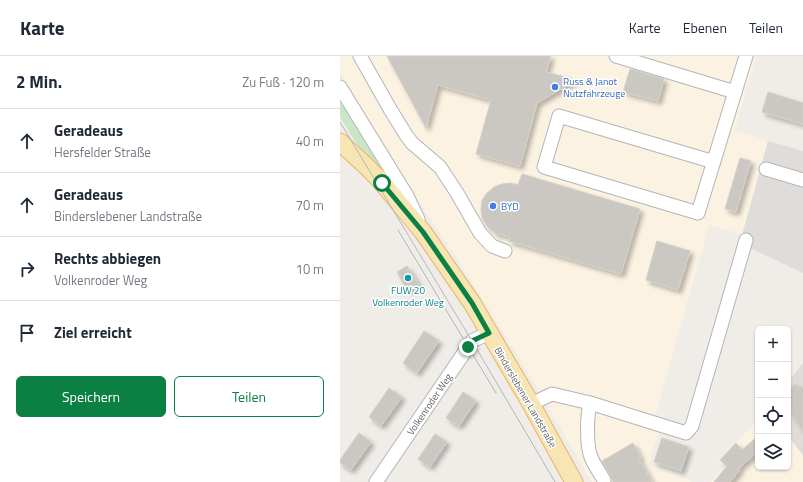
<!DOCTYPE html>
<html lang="de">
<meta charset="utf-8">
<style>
body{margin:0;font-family:"Titillium Web",sans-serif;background:#f6f6f7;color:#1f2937}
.controls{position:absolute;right:12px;bottom:12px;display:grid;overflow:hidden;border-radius:6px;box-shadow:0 1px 3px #0004}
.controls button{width:36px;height:36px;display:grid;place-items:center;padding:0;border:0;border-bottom:1px solid #e0e1e3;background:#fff;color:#1f2937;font:20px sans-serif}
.stop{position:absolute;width:12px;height:12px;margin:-9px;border:3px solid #0b8043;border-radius:50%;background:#fff}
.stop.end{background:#0b8043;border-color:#fff;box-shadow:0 1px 4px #0008}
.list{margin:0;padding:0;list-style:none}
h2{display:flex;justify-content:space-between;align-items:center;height:52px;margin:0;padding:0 16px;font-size:17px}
h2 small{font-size:13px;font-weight:400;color:#747a83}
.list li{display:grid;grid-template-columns:26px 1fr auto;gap:12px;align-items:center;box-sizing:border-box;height:64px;padding:0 16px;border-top:1px solid #e0e1e3}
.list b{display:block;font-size:15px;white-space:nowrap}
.list p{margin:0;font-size:13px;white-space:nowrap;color:#747a83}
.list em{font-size:13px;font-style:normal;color:#747a83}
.actions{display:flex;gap:8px;padding:12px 16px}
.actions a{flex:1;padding:9px 0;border:1px solid #0b8043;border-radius:6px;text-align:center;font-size:14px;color:#0b8043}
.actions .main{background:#0b8043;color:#fff}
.icon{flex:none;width:22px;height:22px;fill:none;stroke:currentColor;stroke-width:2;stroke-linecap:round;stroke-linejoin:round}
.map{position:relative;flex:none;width:463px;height:426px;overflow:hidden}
header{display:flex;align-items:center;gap:24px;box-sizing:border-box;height:56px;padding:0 20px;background:#fff;border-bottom:1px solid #e0e1e3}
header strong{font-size:19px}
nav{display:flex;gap:22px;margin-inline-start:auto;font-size:14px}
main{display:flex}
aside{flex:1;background:#fff}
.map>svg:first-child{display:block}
.commercial{fill:#fbf2e1}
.industrial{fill:#dfdcda}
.green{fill:#cbe5c7}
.building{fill:#cbc8c4;stroke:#d4cec7;filter:url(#shadow)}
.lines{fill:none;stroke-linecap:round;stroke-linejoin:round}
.minor-casing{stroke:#b3b5b9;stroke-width:15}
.major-casing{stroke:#e6b46b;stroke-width:19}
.minor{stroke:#fff;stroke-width:13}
.major{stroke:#f8e5b4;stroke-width:17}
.tram{stroke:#b5b6b7;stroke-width:1}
.route{stroke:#0b8043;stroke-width:5}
.shop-dot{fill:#3f7fe0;stroke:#fff;stroke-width:1.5}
.culture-dot{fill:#0f9aa8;stroke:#fff;stroke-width:1.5}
.labels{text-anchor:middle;stroke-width:3;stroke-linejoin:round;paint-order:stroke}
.shop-label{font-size:10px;fill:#366cbe;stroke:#fff;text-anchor:start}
.culture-label{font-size:10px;fill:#0d838f;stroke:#fff}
.street-label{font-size:10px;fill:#5f6367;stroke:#fff}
</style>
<header>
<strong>Karte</strong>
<nav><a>Karte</a><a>Ebenen</a><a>Teilen</a></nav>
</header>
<main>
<aside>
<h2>2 Min.<small>Zu Fuß · 120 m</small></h2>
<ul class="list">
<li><svg class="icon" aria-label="ahead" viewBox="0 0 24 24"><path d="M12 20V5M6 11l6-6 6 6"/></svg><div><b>Geradeaus</b><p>Hersfelder Straße</p></div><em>40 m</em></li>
<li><svg class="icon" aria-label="ahead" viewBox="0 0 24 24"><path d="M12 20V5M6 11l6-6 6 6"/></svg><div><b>Geradeaus</b><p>Binderslebener Landstraße</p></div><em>70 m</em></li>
<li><svg class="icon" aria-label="right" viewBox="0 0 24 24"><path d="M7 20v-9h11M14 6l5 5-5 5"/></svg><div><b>Rechts abbiegen</b><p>Volkenroder Weg</p></div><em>10 m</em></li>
<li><svg class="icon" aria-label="arrive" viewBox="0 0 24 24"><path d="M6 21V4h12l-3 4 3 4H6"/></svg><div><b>Ziel erreicht</b></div></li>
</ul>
<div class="actions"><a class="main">Speichern</a><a>Teilen</a></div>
</aside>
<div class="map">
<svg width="463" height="426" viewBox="0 0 463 426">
<defs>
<filter id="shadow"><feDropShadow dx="3.5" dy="3.5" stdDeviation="2" flood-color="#0004"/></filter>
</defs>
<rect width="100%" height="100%" fill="#f0ede8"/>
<g class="commercial">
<polygon points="0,0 416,0 395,74 428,85 402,178 369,169 315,361 320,373 308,409 350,424 351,426 252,426 190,320 121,208 83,152 0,16"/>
<polygon points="418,363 418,411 448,411 448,380 463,399 463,426 371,426 384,411 378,406"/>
</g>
<g class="industrial">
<polygon points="428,85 463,95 463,217 400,187"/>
<polygon points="463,307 463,399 448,380 448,326"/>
</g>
<polygon class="green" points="0,38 51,124 21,95 0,61"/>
<g class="building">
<polygon points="47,0 211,0 206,16 236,24 197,47 180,110 136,98 151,44 98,29 86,72"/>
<polygon points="290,13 324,23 318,45 283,36"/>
<polygon points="428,36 463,47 463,68 422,56"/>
<polygon points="400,102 411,105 396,156 385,153"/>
<polygon points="182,118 300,153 281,218 169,185 170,181 155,177 147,170 142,162 141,153 142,144 147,137 154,131 162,128 171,127 178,129"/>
<polygon points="317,185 350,195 338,234 306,224"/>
<polygon points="67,210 79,229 68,235 57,216"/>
<polygon points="84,275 99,285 77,317 63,307"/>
<polygon points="456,328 463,338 463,374 448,353 448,333"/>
<polygon points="49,332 62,341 41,370 29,361"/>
<polygon points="123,336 136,345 119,370 106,362"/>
<polygon points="19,377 31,386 11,414 0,407 0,404"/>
<polygon points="95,378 107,386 90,411 78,403"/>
<polygon points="418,380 418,395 398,413 400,414 390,426 374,426 387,410 380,404 396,387 402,394"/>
<polygon points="322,382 349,391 341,415 314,406"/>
<polygon points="293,387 301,402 298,401 312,426 273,426 271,420 262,405"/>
</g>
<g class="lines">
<g class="minor-casing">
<g id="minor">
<polyline points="20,0 50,53 66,79 72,87 100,111 117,137 140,177 152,190 165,195"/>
<polyline points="276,0 395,36 406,0"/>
<polyline points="0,31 67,140 78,163"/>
<polyline points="374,106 219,60 204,111 358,157 395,36"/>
<polyline points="426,113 463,124"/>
<polyline points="250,347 346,377 352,370 406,184"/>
<path d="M191,348L212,338L250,347C247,361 246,388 251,401C254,409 260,417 264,424"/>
<polyline points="36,426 128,291 132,285 149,277"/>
</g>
</g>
<g class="major-casing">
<polyline id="major" points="0,86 26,110 39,123 83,176 132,247 191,348 234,426"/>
</g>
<use href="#minor" class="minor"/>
<use href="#major" class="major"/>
<g class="tram">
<polyline points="0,66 132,285 215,426"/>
<polyline points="58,174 156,337"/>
</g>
</g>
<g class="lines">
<polyline class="route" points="42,127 83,176 132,247 149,277 132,285 128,291"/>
</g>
<g class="shop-dot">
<circle cx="215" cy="31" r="4"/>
<circle cx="153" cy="150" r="4"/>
</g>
<circle class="culture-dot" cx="68" cy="222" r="4"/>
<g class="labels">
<g class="shop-label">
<text x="223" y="29">Russ &amp; Janot<tspan x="223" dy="12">Nutzfahrzeuge</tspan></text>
<text x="161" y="154">BYD</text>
</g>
<g class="culture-label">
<text x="68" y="238">FUW 20<tspan x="68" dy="12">Volkenroder Weg</tspan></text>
</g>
<g class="street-label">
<text transform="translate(186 341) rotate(60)" y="4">Binderslebener Landstraße</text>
<text transform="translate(89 348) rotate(-56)" y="4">Volkenroder Weg</text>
</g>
</g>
</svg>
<div class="controls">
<button>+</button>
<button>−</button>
<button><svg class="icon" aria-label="locate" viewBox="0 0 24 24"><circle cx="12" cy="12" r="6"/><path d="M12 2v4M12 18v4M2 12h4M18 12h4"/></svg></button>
<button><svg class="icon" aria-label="layers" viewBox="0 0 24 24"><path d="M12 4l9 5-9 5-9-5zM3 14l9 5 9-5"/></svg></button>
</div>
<div class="stop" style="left:42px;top:127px"></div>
<div class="stop end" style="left:128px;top:291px"></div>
</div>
</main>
